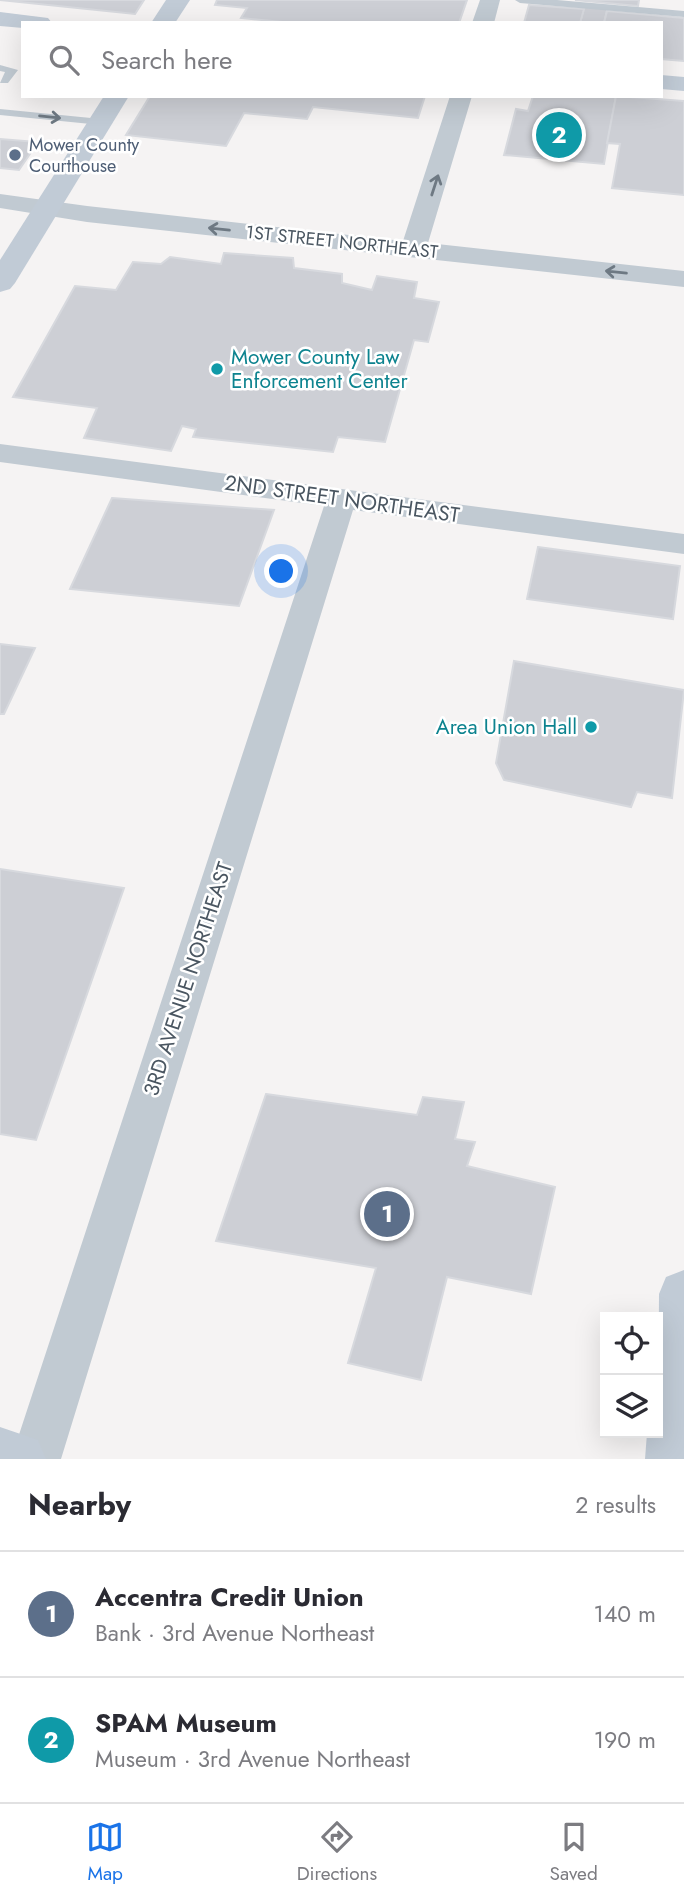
<!DOCTYPE html>
<meta charset="utf-8">
<style>
body{margin:0;font-family:Jost,sans-serif;background:#f7f7f7;color:#2b2b33}
.controls{position:absolute;right:21px;bottom:21px;display:grid;overflow:hidden;border-radius:0px;box-shadow:0 7px 28px #0002}
.controls button{width:63px;height:63px;display:grid;place-items:center;padding:0;border:0;border-bottom:2px solid #e1e1e2;background:#fff;color:#2b2b33;font:35px sans-serif}
.you{position:absolute;left:282px;top:572px;width:24px;height:24px;margin:-18px;border:5px solid #fff;border-radius:50%;background:#1a73e8;box-shadow:0 0 0 10px #1a73e833}
.badge{display:grid;place-items:center;width:46px;height:46px;border-radius:50%;background:#1a73e8;color:#fff;font-size:23px;font-weight:700}
.pin{position:absolute;translate:-50% -50%;border:4px solid #fff;box-shadow:0 2px 7px #0006}
.list{margin:0;padding:0;list-style:none}
h2{display:flex;justify-content:space-between;align-items:center;height:91px;margin:0;padding:0 28px;font-size:30px}
h2 small{font-size:23px;font-weight:400;color:#7c7c81}
.list li{display:grid;grid-template-columns:46px 1fr auto;gap:21px;align-items:center;box-sizing:border-box;height:126px;padding:0 28px;border-top:2px solid #e1e1e2}
.list b{display:block;font-size:26px;white-space:nowrap}
.list p{margin:0;font-size:23px;white-space:nowrap;color:#7c7c81}
.list em{font-size:23px;font-style:normal;color:#7c7c81}
.icon{flex:none;width:38px;height:38px;fill:none;stroke:currentColor;stroke-width:2;stroke-linecap:round;stroke-linejoin:round}
.map{position:relative;flex:none;width:684px;height:1459px;overflow:hidden}
.search{position:absolute;background:#fff;box-shadow:0 7px 28px #0002;left:21px;right:21px;top:21px;height:77px;display:flex;align-items:center;gap:18px;box-sizing:border-box;padding:0 24px;border-radius:0px;color:#7c7c81;font-size:26px}
.sheet{height:343px;background:#fff}
nav{display:flex;justify-content:space-around;align-items:center;box-sizing:border-box;height:98px;border-top:2px solid #e1e1e2;background:#fff;font-size:19px;color:#7c7c81}
nav a{display:grid;justify-items:center;gap:4px}
nav .on{color:#1a73e8}
.map>svg:first-child{display:block}
.building{fill:#cdcfd5;stroke:#d7d9de;stroke-width:2}
.lines{fill:none;stroke-linecap:round;stroke-linejoin:round}
.lane{fill:#c1cad2;fill-rule:evenodd}
.street{fill:#c1cad2;fill-rule:evenodd}
.secondary{fill:#c1cbd6;fill-rule:evenodd}
.oneway{stroke:#6e7983}
.service-dot{fill:#5c6f8a;stroke:#fff;stroke-width:2.5}
.culture-dot{fill:#0f9aa8;stroke:#fff;stroke-width:2.5}
.labels{text-anchor:middle;stroke-width:5;stroke-linejoin:round;paint-order:stroke}
.far-service-label{font-size:18px;fill:#4e5e75;stroke:#fff;text-anchor:start}
.far-street-label{font-size:18px;fill:#4a5661;stroke:#fff}
.culture-label{font-size:21px;fill:#0d838f;stroke:#fff;text-anchor:start}
.street-label{font-size:21px;fill:#4a5661;stroke:#fff}
</style>
<div class="map">
<svg width="684" height="1459" viewBox="0 0 684 1459">
<rect width="100%" height="100%" fill="#f5f3f3"/>
<g class="building">
<polygon points="0,0 144,0 135,14"/>
<polygon points="217,0 467,0 459,23 293,23 241,18 247,8 215,5"/>
<polygon points="575,0 639,0 638,6"/>
<polygon points="585,4 608,6 604,23 580,23"/>
<polygon points="529,5 584,9 580,23 524,23"/>
<polygon points="607,11 684,18 684,61 661,59 661,23 604,23"/>
<polygon points="150,96 425,96 418,118 313,107 307,119 244,113 226,146 126,135"/>
<polygon points="533,96 616,96 604,164 504,155 516,109 528,111"/>
<polygon points="616,96 684,101 684,195 612,188 620,144 607,143"/>
<polygon points="0,139 38,142 19,170 0,168"/>
<polygon points="224,253 293,258 294,268 342,274 342,283 372,290 377,276 417,282 414,298 439,302 428,342 414,340 385,442 338,437 333,452 193,437 196,429 182,426 171,451 84,438 97,408 13,397 75,286 116,290 133,262 161,264 170,257 221,264"/>
<polygon points="112,498 274,510 239,606 70,589"/>
<polygon points="538,547 680,566 673,619 527,599"/>
<polygon points="0,644 35,648 4,714 0,714"/>
<polygon points="514,661 684,690 672,798 637,792 631,807 504,780 496,763"/>
<polygon points="0,869 124,888 36,1140 0,1134"/>
<polygon points="266,1094 417,1115 423,1097 464,1102 455,1139 475,1142 467,1166 555,1187 531,1294 447,1277 421,1380 348,1363 376,1268 216,1241"/>
</g>
<g class="lines">
<g class="lane">
<polygon points="515,0 557,0 684,11 684,17 520,3"/>
<polygon points="0,65 18,70 8,83 0,83 5,72 0,71"/>
<polygon points="0,109 101,119 107,122 101,125 0,115"/>
</g>
<g class="street">
<polygon points="480,0 500,0 494,23 472,23"/>
<polygon points="450,96 472,96 428,243 684,271 684,287 87,222 0,208 0,194 87,206 403,241"/>
<polygon points="0,444 684,534 684,554 353,510 61,1459 11,1459 324,506 0,462"/>
</g>
<g class="secondary">
<polygon points="166,0 190,0 175,23 151,23"/>
<polygon points="0,12 48,18 52,23 23,23 23,28 0,26"/>
<polygon points="661,75 684,77 684,91 661,89"/>
<polygon points="104,96 129,96 15,283 10,289 0,292 0,260"/>
<polygon points="684,1270 684,1459 645,1459 647,1433 658,1433 659,1294 666,1277"/>
<polygon points="0,1427 38,1440 46,1459 0,1459"/>
</g>
</g>
<defs><path id="oneway-shaft" d="M-6 0H5M1.5-3L5.5 0L1.5 3" fill="none" stroke-width="1.6" stroke-linecap="round" stroke-linejoin="round" transform="scale(1.75)"/></defs>
<g class="oneway">
<use href="#oneway-shaft" transform="translate(50 117) rotate(6)"/>
<use href="#oneway-shaft" transform="translate(435 185) rotate(-72)"/>
<use href="#oneway-shaft" transform="translate(219 229) rotate(-174)"/>
<use href="#oneway-shaft" transform="translate(616 272) rotate(-174)"/>
</g>
<circle class="service-dot" cx="15" cy="155" r="7"/>
<g class="culture-dot">
<circle cx="217" cy="369" r="7"/>
<circle cx="591" cy="727" r="7"/>
</g>
<g class="labels">
<g class="far-service-label">
<text x="29" y="151">Mower County<tspan x="29" dy="21">Courthouse</tspan></text>
</g>
<g class="far-street-label">
<text transform="translate(342 242) rotate(6)" y="6">1ST STREET NORTHEAST</text>
</g>
<g class="culture-label">
<text x="231" y="364">Mower County Law<tspan x="231" dy="24">Enforcement Center</tspan></text>
<text x="577" y="734" text-anchor="end">Area Union Hall</text>
</g>
<g class="street-label">
<text transform="translate(342 499) rotate(8)" y="7">2ND STREET NORTHEAST</text>
<text transform="translate(188 979) rotate(-72)" y="7">3RD AVENUE NORTHEAST</text>
</g>
</g>
</svg>
<div class="controls">
<button><svg class="icon" aria-label="locate" viewBox="0 0 24 24"><circle cx="12" cy="12" r="6"/><path d="M12 2v4M12 18v4M2 12h4M18 12h4"/></svg></button>
<button><svg class="icon" aria-label="layers" viewBox="0 0 24 24"><path d="M12 4l9 5-9 5-9-5zM3 14l9 5 9-5"/></svg></button>
</div>
<div class="you"></div>
<div class="pin badge" style="left:387px;top:1214px;background:#5c6f8a">1</div>
<div class="pin badge" style="left:559px;top:135px;background:#0f9aa8">2</div>
<div class="search"><svg class="icon" aria-label="search" viewBox="0 0 24 24"><circle cx="10" cy="10" r="6"/><path d="M15 15l6 6"/></svg>Search here</div>
</div>
<section class="sheet">
<h2>Nearby<small>2 results</small></h2>
<ul class="list">
<li><span class="badge" style="background:#5c6f8a">1</span><div><b>Accentra Credit Union</b><p>Bank · 3rd Avenue Northeast</p></div><em>140 m</em></li>
<li><span class="badge" style="background:#0f9aa8">2</span><div><b>SPAM Museum</b><p>Museum · 3rd Avenue Northeast</p></div><em>190 m</em></li>
</ul>
</section>
<nav>
<a class="on"><svg class="icon" aria-label="map" viewBox="0 0 24 24"><path d="M3 6l6-2 6 2 6-2v14l-6 2-6-2-6 2zM9 4v14M15 6v14"/></svg>Map</a>
<a><svg class="icon" aria-label="directions" viewBox="0 0 24 24"><path d="M12 3l9 9-9 9-9-9zM9 14v-3h6M13 9l2 2-2 2"/></svg>Directions</a>
<a><svg class="icon" aria-label="saved" viewBox="0 0 24 24"><path d="M7 4h10v16l-5-4-5 4z"/></svg>Saved</a>
</nav>
